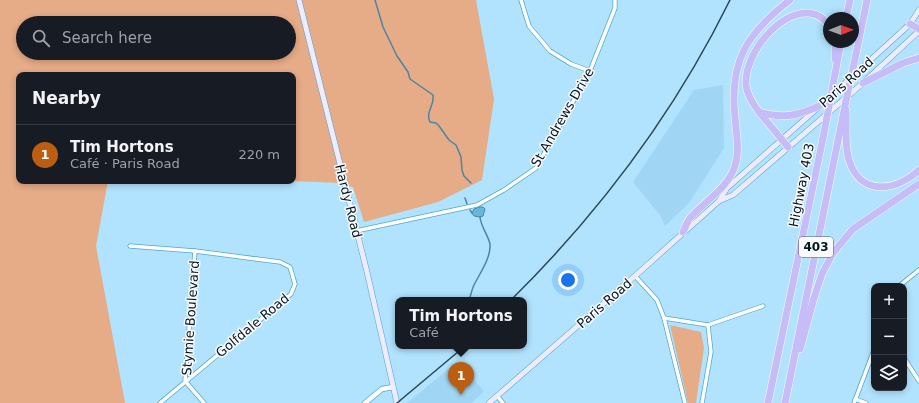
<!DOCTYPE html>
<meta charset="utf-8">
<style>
body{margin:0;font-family:"DejaVu Sans",sans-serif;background:#242831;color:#f1f3f6}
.controls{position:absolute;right:12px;bottom:12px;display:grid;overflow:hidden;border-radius:8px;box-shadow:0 2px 6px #0003}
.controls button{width:36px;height:36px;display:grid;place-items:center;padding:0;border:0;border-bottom:1px solid #363941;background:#171b24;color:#f1f3f6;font:20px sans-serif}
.compass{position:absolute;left:823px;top:12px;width:36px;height:36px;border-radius:50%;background:#171b24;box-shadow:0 2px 6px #0003;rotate:89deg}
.you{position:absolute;left:568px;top:280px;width:14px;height:14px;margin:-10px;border:3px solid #fff;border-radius:50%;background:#1a73e8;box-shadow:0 0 0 6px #1a73e833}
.badge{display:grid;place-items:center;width:26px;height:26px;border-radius:50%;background:#bc5e11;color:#fff;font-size:13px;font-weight:700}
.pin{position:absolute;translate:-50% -33px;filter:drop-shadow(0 1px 2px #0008)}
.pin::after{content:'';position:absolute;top:21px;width:14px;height:12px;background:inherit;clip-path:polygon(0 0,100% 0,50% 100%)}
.popup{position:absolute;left:395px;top:297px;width:132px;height:52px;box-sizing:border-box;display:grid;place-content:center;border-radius:8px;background:#171b24;filter:drop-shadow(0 1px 3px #0005);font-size:13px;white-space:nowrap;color:#9ea1a6}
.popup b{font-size:15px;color:#f1f3f6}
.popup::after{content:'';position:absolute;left:50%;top:100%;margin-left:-8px;border:8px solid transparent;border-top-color:#171b24}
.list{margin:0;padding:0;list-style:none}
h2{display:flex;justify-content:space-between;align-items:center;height:52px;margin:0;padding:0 16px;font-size:17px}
h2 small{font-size:13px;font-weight:400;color:#9ea1a6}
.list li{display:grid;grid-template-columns:26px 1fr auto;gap:12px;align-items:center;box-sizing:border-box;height:60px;padding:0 16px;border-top:1px solid #363941}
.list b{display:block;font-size:15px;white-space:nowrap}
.list p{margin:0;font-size:13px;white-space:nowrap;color:#9ea1a6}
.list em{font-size:13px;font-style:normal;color:#9ea1a6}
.icon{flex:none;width:22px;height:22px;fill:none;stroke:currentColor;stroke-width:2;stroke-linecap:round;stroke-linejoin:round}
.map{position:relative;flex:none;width:919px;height:403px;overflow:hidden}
.search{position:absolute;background:#171b24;box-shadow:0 2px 6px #0003;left:16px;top:16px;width:280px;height:44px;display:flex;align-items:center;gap:10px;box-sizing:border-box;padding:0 14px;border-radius:22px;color:#9ea1a6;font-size:15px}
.panel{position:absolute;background:#171b24;box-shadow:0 2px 6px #0003;left:16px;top:72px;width:280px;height:112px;border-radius:8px}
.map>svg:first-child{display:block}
.built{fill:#a0d6f4}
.green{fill:#e6ab87;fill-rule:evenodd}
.water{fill:#69b6dd;stroke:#4a86a6}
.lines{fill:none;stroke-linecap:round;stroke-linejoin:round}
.stream{stroke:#4a86a6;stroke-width:1.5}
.minor-casing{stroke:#4ea7d3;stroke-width:5}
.tertiary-casing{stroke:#4ea7d3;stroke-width:6}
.secondary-casing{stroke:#4ea7d3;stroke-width:6}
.motorway-casing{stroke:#fff;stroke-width:8}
.minor{stroke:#fff;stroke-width:3.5}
.tertiary{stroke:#fff;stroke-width:4.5}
.secondary{stroke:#eeebfd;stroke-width:5}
.motorway{stroke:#c6bcf7;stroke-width:7}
.rail{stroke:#2a4858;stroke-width:1.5}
.motorway-bridge-casing{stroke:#fff;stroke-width:8;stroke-linecap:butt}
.motorway-bridge{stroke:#c6bcf7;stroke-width:7}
.labels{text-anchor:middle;stroke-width:3;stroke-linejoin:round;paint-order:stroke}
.shield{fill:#fbfbfb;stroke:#4b5b64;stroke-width:1}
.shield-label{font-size:12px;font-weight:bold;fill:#001724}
.street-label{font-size:13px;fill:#001724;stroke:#fbfbfb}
</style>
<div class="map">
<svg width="919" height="403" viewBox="0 0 919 403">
<rect width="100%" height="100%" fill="#b1e3fe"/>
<g class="built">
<polygon points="723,85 724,148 689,203 665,226 660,215 633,182 694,90"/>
<polygon points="457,362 484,391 472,403 407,403"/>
</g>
<g class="green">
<path d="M0,0H476L494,99L482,180L438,202L364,222L353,187L342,185V183L290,181H293V75H19V181H108L96,246L125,403H0ZM23,23H289V53H23Z"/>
<polygon points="670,325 701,332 704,348 696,403 688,403"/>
</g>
<polygon class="water" points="479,207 483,207 485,209 483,216 480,217 474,216 472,213 474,209"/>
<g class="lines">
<g class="stream">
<path d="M375,0L383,27L397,56L408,72L410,79L433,95C435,105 425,112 430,122L436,123L439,126L449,140L456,145L461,157L462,170L464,176L471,183"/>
<polyline points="465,198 467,204"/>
<polyline points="470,210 472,213"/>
<path d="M469,300C471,295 472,289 474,285C480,273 491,258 490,244C488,235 481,227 480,217"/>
</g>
<g class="minor-casing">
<g id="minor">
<polyline points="521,0 529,26 550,51 571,64 590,71"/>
<polyline points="356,231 477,205 504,190 536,168 590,71 615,8 615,0"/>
<polyline points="130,246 195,251 280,262 290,267 295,284 291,294 160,403"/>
<polyline points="195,251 185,381 204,403"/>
<polyline points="635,276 657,300 664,318 685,403"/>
<polyline points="899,286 919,270"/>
<polyline points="664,318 708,325 763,306"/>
<polyline points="904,358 919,381"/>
<polyline points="497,396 503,403"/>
<polyline points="855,399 866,403"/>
<polyline points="702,403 711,352 708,325"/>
<polyline points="854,403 874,350"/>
</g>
</g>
<g class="tertiary-casing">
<polyline id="tertiary" points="365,403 382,389 393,387"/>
</g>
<g class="secondary-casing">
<g id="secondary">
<polyline points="299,0 367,272 397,403"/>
<polyline points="719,201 733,195 863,83 919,31"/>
<polyline points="489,403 635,276 719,201 727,188 821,105 910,24 919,10"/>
</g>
</g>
<g class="motorway-casing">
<g id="motorway">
<polyline points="846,18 850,0"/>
<polyline points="910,24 919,29"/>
<polyline points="835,42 835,59"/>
<polyline points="856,54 867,0"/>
<polyline points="835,74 841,42"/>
<polyline points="863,83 903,63 919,58"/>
<path d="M821,105C798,116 784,119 759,112C753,104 747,95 746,85C744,55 778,11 809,13C818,14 825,19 829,26"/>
<path d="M846,110C847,126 844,144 849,160C860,196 895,192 919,170"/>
<polyline points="759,112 788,147"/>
<path d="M683,232C685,228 687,222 690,218C705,201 728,188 735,166C740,150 736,132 735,117C729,61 747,33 790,0"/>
<polyline points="800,349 814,298 822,274 833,253 853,229 919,184"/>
<polyline points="768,403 823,138"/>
<polyline points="785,403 846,101"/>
</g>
</g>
<use href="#minor" class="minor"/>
<use href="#tertiary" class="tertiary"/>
<use href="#secondary" class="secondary"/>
<use href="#motorway" class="motorway"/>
<g class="rail">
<path d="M511,300C599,213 675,112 730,0"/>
<polyline points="397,403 465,346"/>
</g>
<g class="motorway-bridge-casing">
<g id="motorway-bridge">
<polyline points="846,101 856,54"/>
<polyline points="823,138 835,74"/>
</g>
</g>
<use href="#motorway-bridge" class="motorway-bridge"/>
</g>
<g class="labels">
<rect class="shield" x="799" y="237" width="34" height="20" rx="3"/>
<g class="shield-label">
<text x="816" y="251">403</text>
</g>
<g class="street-label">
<text transform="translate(846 82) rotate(-42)" y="5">Paris Road</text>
<text transform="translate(562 117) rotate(-60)" y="5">St Andrews Drive</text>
<text transform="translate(801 185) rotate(-79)" y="5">Highway 403</text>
<text transform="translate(349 201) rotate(76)" y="5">Hardy Road</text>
<text transform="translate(604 303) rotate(-41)" y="5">Paris Road</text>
<text transform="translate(190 318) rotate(-86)" y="5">Stymie Boulevard</text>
<text transform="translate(252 325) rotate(-40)" y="5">Golfdale Road</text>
</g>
</g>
</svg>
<div class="controls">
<button>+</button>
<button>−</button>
<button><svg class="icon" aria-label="layers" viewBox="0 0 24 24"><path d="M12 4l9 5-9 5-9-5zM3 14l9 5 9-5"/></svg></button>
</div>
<svg class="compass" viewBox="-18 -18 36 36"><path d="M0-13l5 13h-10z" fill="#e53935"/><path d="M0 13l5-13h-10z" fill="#9ea1a6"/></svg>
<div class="you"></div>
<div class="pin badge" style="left:461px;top:395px">1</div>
<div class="popup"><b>Tim Hortons</b>Café</div>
<div class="search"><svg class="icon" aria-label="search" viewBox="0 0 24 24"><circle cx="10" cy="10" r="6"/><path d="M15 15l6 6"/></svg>Search here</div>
<section class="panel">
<h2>Nearby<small></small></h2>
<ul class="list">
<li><span class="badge">1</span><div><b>Tim Hortons</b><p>Café · Paris Road</p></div><em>220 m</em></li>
</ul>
</section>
</div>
